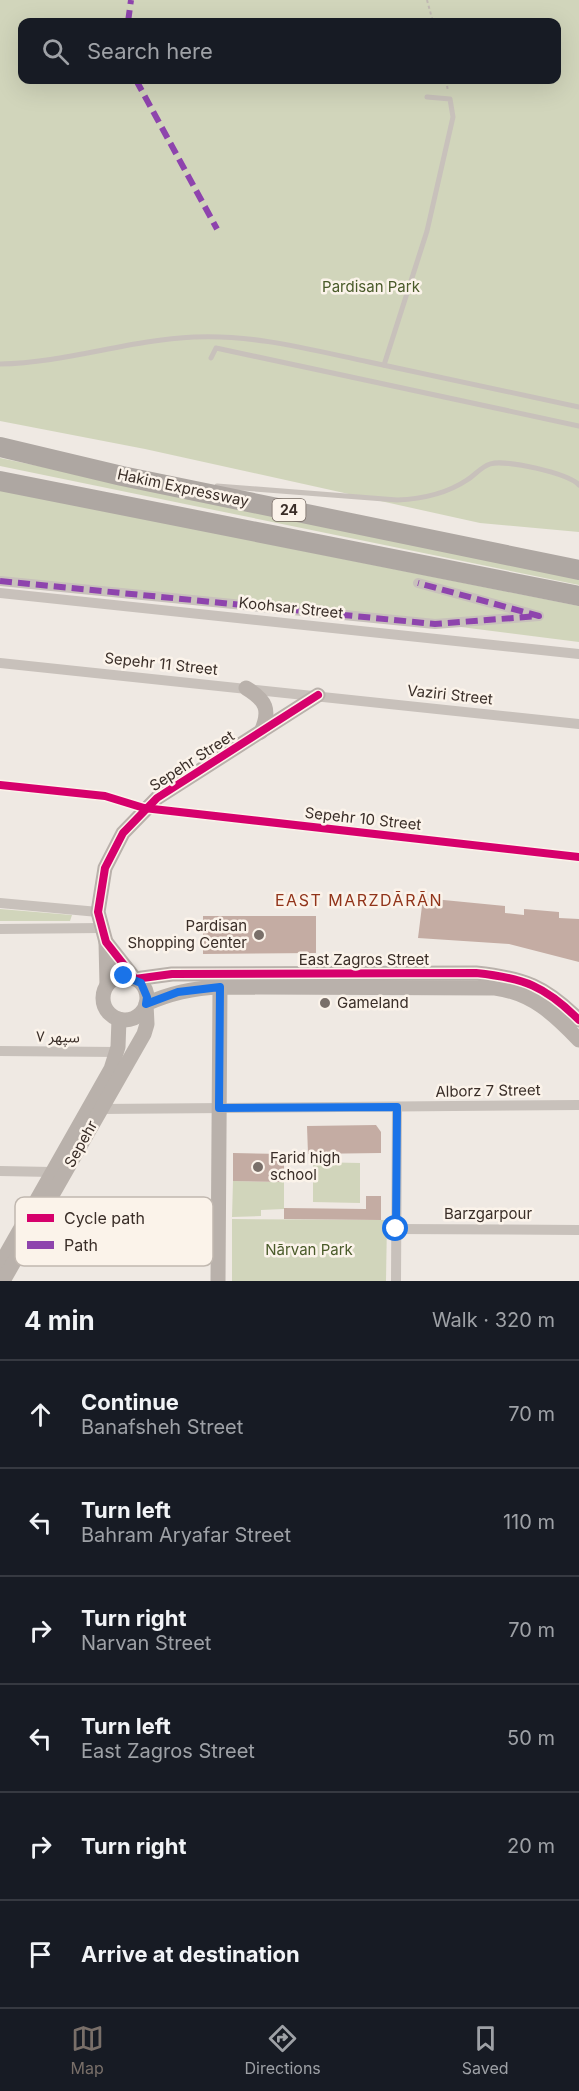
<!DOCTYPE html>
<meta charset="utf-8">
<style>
body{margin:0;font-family:Inter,"Noto Sans Arabic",sans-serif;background:#242831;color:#f1f3f6}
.stop{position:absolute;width:18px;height:18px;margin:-14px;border:4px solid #1a73e8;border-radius:50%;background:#fff}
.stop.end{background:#1a73e8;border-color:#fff;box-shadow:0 2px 6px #0008}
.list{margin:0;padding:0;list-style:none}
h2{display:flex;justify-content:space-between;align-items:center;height:78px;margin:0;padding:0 24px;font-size:26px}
h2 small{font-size:20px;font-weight:400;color:#9ea1a6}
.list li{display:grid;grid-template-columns:39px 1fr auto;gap:18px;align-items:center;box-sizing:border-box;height:108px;padding:0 24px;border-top:2px solid #363941}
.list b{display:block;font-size:22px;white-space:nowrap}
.list p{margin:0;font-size:20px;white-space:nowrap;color:#9ea1a6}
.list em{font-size:20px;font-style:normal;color:#9ea1a6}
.icon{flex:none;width:33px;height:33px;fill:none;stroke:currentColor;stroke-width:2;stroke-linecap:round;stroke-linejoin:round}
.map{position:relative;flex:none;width:579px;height:1281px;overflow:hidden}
.search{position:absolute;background:#171b24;box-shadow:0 6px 24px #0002;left:18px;right:18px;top:18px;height:66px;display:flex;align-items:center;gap:15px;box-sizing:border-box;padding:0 21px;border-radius:12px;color:#9ea1a6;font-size:22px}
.sheet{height:726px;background:#171b24}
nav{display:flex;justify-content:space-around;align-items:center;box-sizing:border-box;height:84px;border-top:2px solid #363941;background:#171b24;font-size:16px;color:#9ea1a6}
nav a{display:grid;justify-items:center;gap:3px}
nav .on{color:#796f69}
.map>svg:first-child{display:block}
.green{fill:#d1d5bb;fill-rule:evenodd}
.building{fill:#c4aca3}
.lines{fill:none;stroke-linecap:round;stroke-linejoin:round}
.path{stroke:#c1b9b3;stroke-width:2;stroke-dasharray:3 3;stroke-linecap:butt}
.lane{stroke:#c8c1bb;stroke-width:5}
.street{stroke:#c8c1bb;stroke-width:10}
.secondary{stroke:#b9b1ab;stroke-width:15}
.highway{stroke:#aea7a2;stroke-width:20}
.quiet{stroke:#8e44ad;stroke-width:6;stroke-dasharray:12 6;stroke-linecap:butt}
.cycleway-casing{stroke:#fbf3ea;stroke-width:11}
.cycleway{stroke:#d6006c;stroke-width:8}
.route{stroke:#1a73e8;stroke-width:8}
.poi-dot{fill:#796f69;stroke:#fbf3ea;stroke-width:2}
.labels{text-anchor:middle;stroke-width:5;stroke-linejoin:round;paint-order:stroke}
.shield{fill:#fbf3ea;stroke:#746962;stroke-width:1.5}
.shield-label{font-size:14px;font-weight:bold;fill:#3a2e28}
.park-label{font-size:15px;fill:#4a5b2a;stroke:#fbf3ea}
.street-label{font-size:15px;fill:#3a2e28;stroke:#fbf3ea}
.poi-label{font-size:15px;fill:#3a2e28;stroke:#fbf3ea;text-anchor:start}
.neighbourhood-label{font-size:16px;letter-spacing:1.5px;fill:#91341a;stroke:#fbf3ea}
.key{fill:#fbf3ea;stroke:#c1b8b0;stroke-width:1.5}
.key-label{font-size:16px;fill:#3a2e28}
</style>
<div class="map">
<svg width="579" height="1281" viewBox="0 0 579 1281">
<rect width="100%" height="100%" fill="#efe9e3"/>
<g class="green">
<path d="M0,0H579V532L480,523L145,449L0,421ZM22,22H556V80H22Z"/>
<polygon points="0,458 579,578 579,585 0,466"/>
<polygon points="0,490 579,606 579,642 453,626 0,583"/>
<polygon points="0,909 72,915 70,921 0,921"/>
<polygon points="313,1162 360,1163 360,1203 313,1202"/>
<polygon points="233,1181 284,1182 284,1209 261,1210 261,1216 232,1217"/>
<polygon points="232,1219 387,1220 386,1281 232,1281"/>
</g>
<g class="building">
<polygon points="423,898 505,906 505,913 524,915 524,909 559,912 559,918 579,919 579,962 509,944 418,938"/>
<polygon points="203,916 316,916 316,953 203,954"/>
<polygon points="376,1125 381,1132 381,1153 308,1154 307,1126"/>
<polygon points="233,1153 284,1154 284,1182 233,1181"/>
<polygon points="366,1196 381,1196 381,1220 284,1219 284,1208 366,1209"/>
</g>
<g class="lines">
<g class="path">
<polyline points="427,0 433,22"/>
<polyline points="446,80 448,91"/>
</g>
<g class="lane">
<polyline points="211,358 216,348 579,426"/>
<path d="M0,364C65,363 128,340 194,337C253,334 312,350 369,362C439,377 509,392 579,407"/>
<polyline points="384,365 427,231 453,117 450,99 427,97"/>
<path d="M217,486L397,500C422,499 446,494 467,480C475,475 481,467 490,464C505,459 568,473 579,485"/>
</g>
<g class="street">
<polyline points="0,581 435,624 539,616 418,583"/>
<polyline points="0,593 579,654"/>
<polyline points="0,663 579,724"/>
<polyline points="0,785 105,796 144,808 579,857"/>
<polyline points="0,903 98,912"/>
<polyline points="0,929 101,928"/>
<polyline points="0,1051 117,1052"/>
<polyline points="100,1109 579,1105"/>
<polyline points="0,1171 52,1172"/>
<polyline points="34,1229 218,1229"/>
<polyline points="396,1229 579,1230"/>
<polyline points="396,1281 397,1107"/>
</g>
<g class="secondary">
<path d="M246,688C266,700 271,710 261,732"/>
<path d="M318,695L157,798L123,833L105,868L98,912L106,942L135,979L172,974L476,973C524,978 545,986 579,1020"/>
<polyline points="106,942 107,985"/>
<circle cx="125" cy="998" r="22"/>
<polyline points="0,1265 111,1069 118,1047 119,1019"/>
<path d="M3,1281L144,1034L147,1024L146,1004C170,993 194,988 220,987L495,988C532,993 554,1014 579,1040"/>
<polyline points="218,1281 220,987"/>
</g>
<g class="highway">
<polyline points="0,447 122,476 579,570"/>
<polyline points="0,481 579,596"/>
</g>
<g class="quiet">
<polyline points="128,22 131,0"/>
<polyline points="136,80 217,229"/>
<polyline points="0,581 435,624 539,616 418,583"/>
</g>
<g class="cycleway-casing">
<g id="cycleway">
<path d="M318,695L157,798L123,833L105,868L98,912L106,942L135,979L172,974L476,973C524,978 545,986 579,1020"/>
<polyline points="0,785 105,796 144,808 579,857"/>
</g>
</g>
<use href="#cycleway" class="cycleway"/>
</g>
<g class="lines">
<polyline class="route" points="124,976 141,983 147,997 146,1004 178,992 220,987 219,1108 397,1107 396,1229"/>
</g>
<g class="poi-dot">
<circle cx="259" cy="935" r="6"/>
<circle cx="325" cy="1003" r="6"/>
<circle cx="258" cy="1167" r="6"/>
</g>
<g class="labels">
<rect class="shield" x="272.5" y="499" width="33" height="22" rx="4.5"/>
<g class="shield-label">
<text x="289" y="515">24</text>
</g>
<g class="park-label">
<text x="371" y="292">Pardisan Park</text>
<text x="309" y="1255">Nārvan Park</text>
</g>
<g class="street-label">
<text transform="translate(183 488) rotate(12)" y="5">Hakim Expressway</text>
<text transform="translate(291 608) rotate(6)" y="5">Koohsar Street</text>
<text transform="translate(161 664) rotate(6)" y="5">Sepehr 11 Street</text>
<text transform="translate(450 695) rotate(6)" y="5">Vaziri Street</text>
<text transform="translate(192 761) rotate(-33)" y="5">Sepehr Street</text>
<text transform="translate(363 819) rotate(6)" y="5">Sepehr 10 Street</text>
<text x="364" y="965">East Zagros Street</text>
<text transform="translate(58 1037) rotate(1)" y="5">سپهر ۷</text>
<text transform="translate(488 1091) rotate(-1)" y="5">Alborz 7 Street</text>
<text transform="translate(81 1144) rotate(-61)" y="5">Sepehr</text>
<text x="488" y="1219">Barzgarpour</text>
</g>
<g class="poi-label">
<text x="247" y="931" text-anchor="end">Pardisan<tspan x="247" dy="17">Shopping Center</tspan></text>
<text x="337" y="1008">Gameland</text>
<text x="270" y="1163">Farid high<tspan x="270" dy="17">school</tspan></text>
</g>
<g class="neighbourhood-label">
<text x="359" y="906">EAST MARZDĀRĀN</text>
</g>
</g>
<rect x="15" y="1197" width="198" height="69" rx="9" class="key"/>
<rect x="27" y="1214" width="27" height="8" fill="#d6006c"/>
<rect x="27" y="1241" width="27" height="8" fill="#8e44ad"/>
<g class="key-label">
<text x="64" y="1224">Cycle path</text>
<text x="64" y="1251">Path</text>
</g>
</svg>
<div class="stop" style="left:396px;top:1229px"></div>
<div class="stop end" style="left:124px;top:976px"></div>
<div class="search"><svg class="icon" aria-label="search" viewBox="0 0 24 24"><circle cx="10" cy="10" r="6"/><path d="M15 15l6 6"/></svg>Search here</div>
</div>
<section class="sheet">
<h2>4 min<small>Walk · 320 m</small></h2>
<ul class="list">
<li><svg class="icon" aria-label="ahead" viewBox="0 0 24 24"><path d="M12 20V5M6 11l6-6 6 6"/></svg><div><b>Continue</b><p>Banafsheh Street</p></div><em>70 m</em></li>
<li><svg class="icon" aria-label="left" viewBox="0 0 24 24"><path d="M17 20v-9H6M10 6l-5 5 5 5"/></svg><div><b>Turn left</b><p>Bahram Aryafar Street</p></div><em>110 m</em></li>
<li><svg class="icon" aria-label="right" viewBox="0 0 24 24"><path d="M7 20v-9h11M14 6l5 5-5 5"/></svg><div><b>Turn right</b><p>Narvan Street</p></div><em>70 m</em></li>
<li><svg class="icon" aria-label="left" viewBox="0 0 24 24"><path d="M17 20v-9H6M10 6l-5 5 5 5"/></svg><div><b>Turn left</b><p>East Zagros Street</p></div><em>50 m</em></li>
<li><svg class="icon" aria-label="right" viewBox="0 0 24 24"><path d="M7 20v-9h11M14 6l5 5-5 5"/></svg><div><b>Turn right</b></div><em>20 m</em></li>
<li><svg class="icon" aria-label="arrive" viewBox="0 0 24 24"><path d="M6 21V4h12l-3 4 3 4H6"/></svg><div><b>Arrive at destination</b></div></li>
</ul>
</section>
<nav>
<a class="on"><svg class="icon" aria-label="map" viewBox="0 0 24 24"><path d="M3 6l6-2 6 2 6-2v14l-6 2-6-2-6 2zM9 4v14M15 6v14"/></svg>Map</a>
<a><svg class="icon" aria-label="directions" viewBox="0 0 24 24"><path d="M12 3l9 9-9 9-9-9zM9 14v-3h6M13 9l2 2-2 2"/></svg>Directions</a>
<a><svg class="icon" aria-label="saved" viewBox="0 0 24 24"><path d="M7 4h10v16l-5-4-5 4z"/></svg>Saved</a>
</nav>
